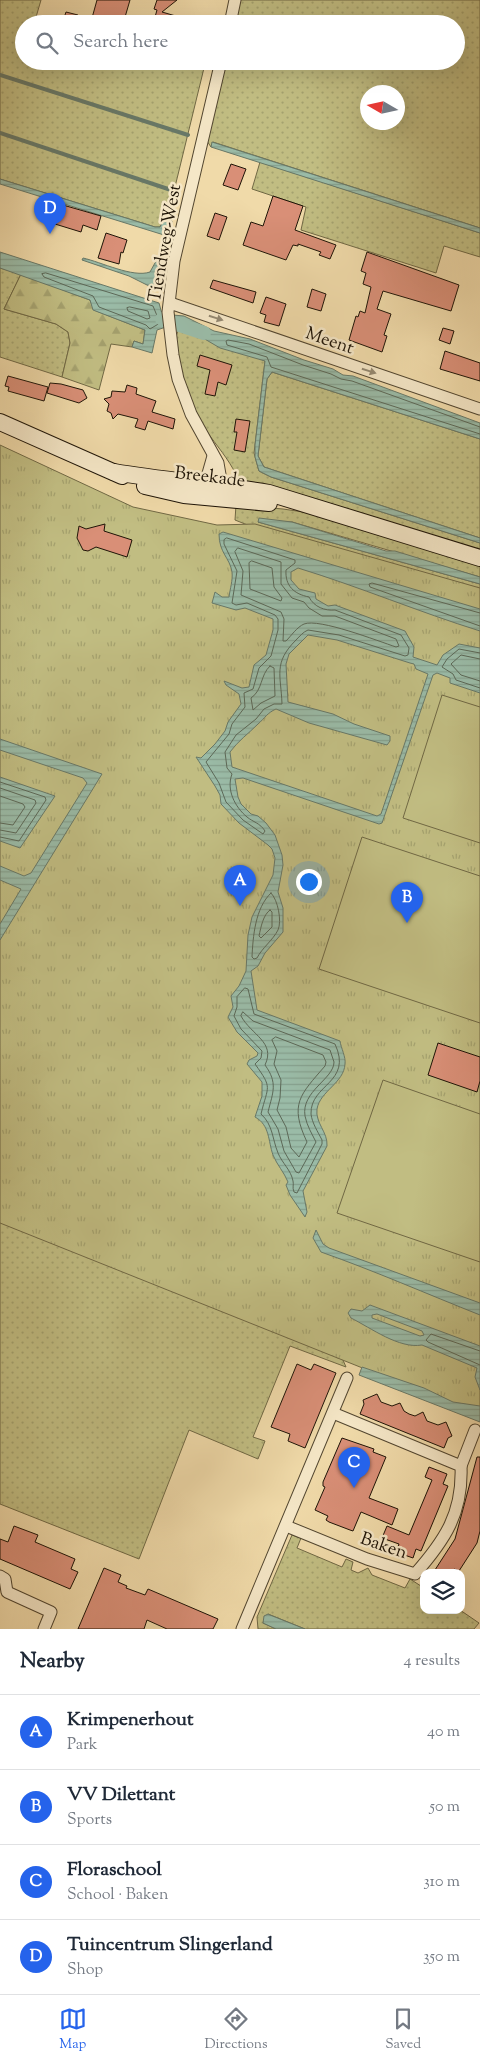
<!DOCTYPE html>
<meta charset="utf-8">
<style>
body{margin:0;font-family:"Sorts Mill Goudy",serif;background:#f2f2f3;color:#1f2937}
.controls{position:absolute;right:15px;bottom:15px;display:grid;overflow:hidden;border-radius:10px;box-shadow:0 5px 20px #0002}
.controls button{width:45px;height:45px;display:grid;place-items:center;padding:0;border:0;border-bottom:1px solid #e0e1e3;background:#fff;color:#1f2937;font:25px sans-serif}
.compass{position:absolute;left:360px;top:85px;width:45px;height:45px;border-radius:50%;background:#fff;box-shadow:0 5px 20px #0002;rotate:279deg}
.you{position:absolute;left:308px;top:881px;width:18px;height:18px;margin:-12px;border:4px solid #fff;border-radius:50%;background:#1a73e8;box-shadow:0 0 0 8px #1a73e833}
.badge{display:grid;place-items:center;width:32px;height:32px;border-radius:50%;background:#2563eb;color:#fff;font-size:16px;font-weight:700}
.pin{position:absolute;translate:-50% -41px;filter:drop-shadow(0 1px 2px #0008)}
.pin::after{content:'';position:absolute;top:26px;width:18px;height:15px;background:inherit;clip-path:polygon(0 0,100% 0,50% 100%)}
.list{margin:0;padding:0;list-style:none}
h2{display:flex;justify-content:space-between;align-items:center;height:65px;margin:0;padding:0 20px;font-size:21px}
h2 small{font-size:16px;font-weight:400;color:#747a83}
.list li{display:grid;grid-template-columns:32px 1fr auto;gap:15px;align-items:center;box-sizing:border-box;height:75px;padding:0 20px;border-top:1px solid #e0e1e3}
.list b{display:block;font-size:19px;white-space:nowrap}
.list p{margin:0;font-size:16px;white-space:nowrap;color:#747a83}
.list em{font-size:16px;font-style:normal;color:#747a83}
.icon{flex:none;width:28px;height:28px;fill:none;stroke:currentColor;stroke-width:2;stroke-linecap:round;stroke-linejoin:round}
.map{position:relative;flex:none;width:480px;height:1629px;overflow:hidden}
.search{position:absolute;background:#fff;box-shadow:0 5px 20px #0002;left:15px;right:15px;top:15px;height:55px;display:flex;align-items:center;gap:12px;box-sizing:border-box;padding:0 18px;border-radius:28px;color:#747a83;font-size:19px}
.sheet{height:365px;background:#fff}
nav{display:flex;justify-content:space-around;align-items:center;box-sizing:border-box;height:70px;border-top:1px solid #e0e1e3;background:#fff;font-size:14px;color:#747a83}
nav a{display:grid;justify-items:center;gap:2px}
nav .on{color:#2563eb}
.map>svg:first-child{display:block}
.grass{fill:url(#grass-dots);stroke:#706844;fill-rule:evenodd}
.forest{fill:url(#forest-firs);stroke:#706844}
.park{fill:url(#park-tufts);stroke:#706844}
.pitch{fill:#c1bd82;stroke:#706844}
.water{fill:url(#water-rules);stroke:#687867;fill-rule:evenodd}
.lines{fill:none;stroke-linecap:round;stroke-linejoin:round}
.shore{stroke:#5c6857;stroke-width:1}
.stream{stroke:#687867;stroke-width:4}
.canal{stroke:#9abba7;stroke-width:14}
.building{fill:#d98f77;stroke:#1e1407}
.minor-casing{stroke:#524630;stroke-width:13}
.secondary-casing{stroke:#1e1407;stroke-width:18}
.minor{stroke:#f5e7c7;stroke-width:11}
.secondary{stroke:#f5e7c7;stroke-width:16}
.oneway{fill:#948871}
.labels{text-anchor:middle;stroke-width:5;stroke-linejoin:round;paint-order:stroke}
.street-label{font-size:18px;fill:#1e1407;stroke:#f5e7c7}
</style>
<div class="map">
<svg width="480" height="1629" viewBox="0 0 480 1629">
<defs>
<pattern id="grass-dots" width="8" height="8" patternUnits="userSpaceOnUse" patternTransform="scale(1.25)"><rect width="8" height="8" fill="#c1bd82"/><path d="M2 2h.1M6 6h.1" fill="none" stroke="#a5a26f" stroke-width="1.8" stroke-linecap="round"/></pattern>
<pattern id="forest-firs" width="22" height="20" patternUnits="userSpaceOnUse" patternTransform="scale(1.25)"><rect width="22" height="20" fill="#c1bd82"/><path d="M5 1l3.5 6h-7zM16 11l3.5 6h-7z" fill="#a5a26f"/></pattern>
<pattern id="park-tufts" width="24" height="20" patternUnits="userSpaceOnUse" patternTransform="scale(1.25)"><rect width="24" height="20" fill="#c1bd82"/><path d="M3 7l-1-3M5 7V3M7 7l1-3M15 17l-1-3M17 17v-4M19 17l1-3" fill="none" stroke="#a5a26f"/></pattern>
<pattern id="water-rules" width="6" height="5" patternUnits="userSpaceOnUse" patternTransform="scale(1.25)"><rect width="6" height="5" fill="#9abba7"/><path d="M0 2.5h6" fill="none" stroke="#84a08e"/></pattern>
</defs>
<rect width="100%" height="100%" fill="#f0daa9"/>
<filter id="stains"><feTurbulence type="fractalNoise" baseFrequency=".004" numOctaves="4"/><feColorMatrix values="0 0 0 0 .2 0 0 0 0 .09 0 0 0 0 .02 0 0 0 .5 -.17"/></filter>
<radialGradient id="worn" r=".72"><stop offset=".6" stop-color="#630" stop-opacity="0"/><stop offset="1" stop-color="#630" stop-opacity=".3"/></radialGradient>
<g class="grass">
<polygon points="0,0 41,0 34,24 24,24 24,61 182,61 204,68 174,191 160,227 155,227 0,179"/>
<path d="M240,0H480V228L213,142L211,147L207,141L226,61H456V24H234ZM368,92H398V122H368Z"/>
<polygon points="260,162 480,233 480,257 444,246 436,273 301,230 306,207 252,189"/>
<polygon points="0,268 21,274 4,309 56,324 68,332 70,343 62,377 0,357"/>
<path d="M180,325L265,361L255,445L254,453L259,471L271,477L480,543V551L239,481C232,464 221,451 210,436C193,412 177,369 176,339C176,334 179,329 180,325Z"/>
<polygon points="272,372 480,439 480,538 264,467 258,456 267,379"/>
<polygon points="236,505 283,509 310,513 480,565 480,577 292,522 258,522 480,584 480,591 250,526 235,520"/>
<polygon points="0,1199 318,1302 346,1367 290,1346 253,1437 265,1441 258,1459 189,1430 139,1559 0,1504"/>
<polygon points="292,1535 301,1538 297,1548 342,1567 346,1559 353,1562 351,1570 358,1573 368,1568 372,1575 405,1588 410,1579 424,1588 424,1610 460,1610 479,1623 474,1629 305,1629 268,1614 263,1623 276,1629 258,1629 257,1617"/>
</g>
<polygon class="forest" points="21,274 90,300 94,310 145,330 143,344 134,341 132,347 111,344 99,390 62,377 70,343 68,332 56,324 4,309"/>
<polygon class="park" points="0,445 133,507 217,525 255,524 480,588 480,1415 0,1223"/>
<g class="pitch">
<polygon points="442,695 480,707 480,843 403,818"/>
<polygon points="362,837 480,876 480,1023 319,969"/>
<polygon points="383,1080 480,1114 480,1262 337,1213"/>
</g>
<g class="water">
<polygon points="212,142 480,228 480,233 211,147"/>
<path d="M0,179L155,227H160L164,220L172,221L161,285L155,289L129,276L82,260L83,258C101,262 133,278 150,272L161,252L164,235L0,184Z"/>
<polygon points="0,252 159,303 162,314 165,315 166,327 157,330 152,353 132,347 134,341 143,344 145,330 93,310 90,300 0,268"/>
<polygon points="173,315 184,316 214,331 250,339 304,360 333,369 343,375 353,376 480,423 480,439 272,372 267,379 258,456 264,467 480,538 480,543 271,477 259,471 255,457 255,445 265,361 220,348 181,325 174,327"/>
<polygon points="259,518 292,522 386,551 395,551 480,577 480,584 258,522"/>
<path d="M223,532L480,609V631C419,612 360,587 298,568L291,572V580L299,589L315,593L316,599L328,606L335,605L405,631L414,647L413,657L437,665L443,655L459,644L480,648V693L450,683V678L437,673L433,675L382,823L379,824L243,778L235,779L238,797L241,804L251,814L258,816L266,823L275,835L282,855L283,865L278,892L283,908V932L265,953L258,966L251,971L257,1010L340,1041C341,1048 346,1057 345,1064C344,1083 320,1091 317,1109C315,1123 328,1132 327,1146L303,1191L307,1212L305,1217L290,1195L286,1185L288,1182C284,1172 277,1165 273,1155C268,1141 270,1125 255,1117L262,1096V1082L247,1064L249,1060L257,1056L258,1053L237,1032L228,1017L233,1007L231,996L239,986L246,971L248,935L252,917L273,875L275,858L272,849L268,845L239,823L221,804L220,795L215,786L196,757L201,758L215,744L225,731L228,722L241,704L239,694L226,685L224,681L242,688L249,687L254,665L266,655L273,630V619L245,608L236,610L212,603L215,592L222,597H229C230,589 233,580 232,572C230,558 219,553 219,534ZM308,635L337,640L410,663L414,664L416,669L428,674L381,814L377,816L232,767L230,752C238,741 248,734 258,724C265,718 267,713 276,709L309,723L387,745L390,741V736L354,724L333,714L288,702L286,664L289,654Z"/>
<polygon points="0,739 102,774 0,940 0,924 21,889 0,880 0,866 24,876 31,873 87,783 83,778 0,750"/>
<polygon points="0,777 55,796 20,848 0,841"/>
<path d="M316,1230L323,1244L329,1248L480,1303V1315C427,1294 375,1271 321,1252L313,1238Z"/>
<path d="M370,1305L480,1346V1390L475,1377L477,1368L422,1345C399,1349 371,1328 351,1318L348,1313L351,1309L362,1311ZM377,1314L422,1331L424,1335L420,1336L372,1318V1315Z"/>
<polygon points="362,1367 424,1388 453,1402 480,1406 480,1422 359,1375"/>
<polygon points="268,1614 270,1615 305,1629 276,1629 263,1623 264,1616"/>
</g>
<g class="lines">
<g class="shore">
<polygon points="46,273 153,306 160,323 150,329 146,325 99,307 93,296 44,277 42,274"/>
<polygon points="130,307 148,311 150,318 147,319 128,311 127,308"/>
<polyline points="480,427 352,381 341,379 331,374 303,365 249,344 228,340 226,341 227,345 267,357 271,367 480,434"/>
<path d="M227,538L295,560V563L286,570C285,586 294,594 309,597C314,607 325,611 335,610L401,635L409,648L408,655L405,656L339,635L308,630C303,632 300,636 296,640C273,663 281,675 282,704H274L264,709L256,719L236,735L225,752L227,768L232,774C226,790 235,807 247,817C253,822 260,823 265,831L263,834L243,820L226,802L219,783L206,762L229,734L232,724L245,707L244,693L253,689L259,668L271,656L278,630V619L275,615L247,603L236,605L232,603L237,571L224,544V540Z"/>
<path d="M238,548L281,562V584L292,598L304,602L309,608L322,616H335L396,639L399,646L396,647C378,641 319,618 304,624C297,627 291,636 286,641H283L284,619L281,612L241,595L243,571L235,552Z"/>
<polygon points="252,561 272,568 274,587 282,598 281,601 250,589 249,563"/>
<polyline points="480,613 372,583 369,584 370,587 480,626"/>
<polyline points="480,653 459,649 447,659 442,667 453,674 456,680 480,688"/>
<polyline points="480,659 461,655 451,664 461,675 480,681"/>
<path d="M270,666L274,668L275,696L261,703L253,710L251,698C263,690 260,675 270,666Z"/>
<polyline points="0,782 45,797 46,800 19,841 0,837"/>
<polyline points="0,788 35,800 36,803 16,833 0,830"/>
<polyline points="0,796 23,804 25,807 13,825 0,823"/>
<path d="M271,893C278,900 282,921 278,930C273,940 262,948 257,958L254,959L252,957C253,937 255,908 271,893Z"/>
<path d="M270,910L272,912V927L261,938L259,936C261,927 263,915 270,910Z"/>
<path d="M245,988L248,989L254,1014L335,1044C353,1083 310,1084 311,1114C312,1123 318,1132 322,1140V1144L297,1193L294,1192C292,1187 294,1185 293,1181C291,1170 282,1163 278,1153C272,1138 273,1125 261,1114C268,1085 273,1089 255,1064L261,1058L262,1051L241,1029L234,1016L237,1007V997Z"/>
<path d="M243,1012L253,1021L330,1050C331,1054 333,1058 334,1062C334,1079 301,1091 305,1116C307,1126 312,1134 316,1142L299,1173L296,1172L284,1151L278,1129L268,1112C273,1092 278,1083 265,1065C276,1042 251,1035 241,1016Z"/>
<path d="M276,1037L323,1055L326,1062L325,1066C300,1095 289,1104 307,1142L299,1157L291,1148L286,1127L277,1110L280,1098L281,1080L274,1064L277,1051L272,1040Z"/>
<polyline points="480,1351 431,1334 426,1340 428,1342 480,1365"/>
</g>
<g class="stream">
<polyline points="0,75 188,135"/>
<polyline points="0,133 174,191"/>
</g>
<polyline class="canal" points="162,319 204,333"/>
</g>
<g class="building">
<polygon points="97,0 130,0 123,24 109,24 92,18"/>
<polygon points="157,0 177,0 162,12 193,21 193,24 153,24 157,10 154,9"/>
<polygon points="66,12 78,15 75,24 62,24"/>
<polygon points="231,164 246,169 238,190 223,185"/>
<polygon points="273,196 303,206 295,230 336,245 330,259 319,255 321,252 298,244 298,246 293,245 286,260 243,245 251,222 263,226"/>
<polygon points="49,201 101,216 97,230 83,225 81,232 42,220"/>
<polygon points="215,213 227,217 219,240 207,236"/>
<polygon points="106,233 127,240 123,253 121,252 119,264 98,258"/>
<polygon points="367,252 459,285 451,311 383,291 377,309 391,314 384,335 387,336 382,352 349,340 356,316 358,317 360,311 365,313 371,287 363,284 366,273 361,271"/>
<polygon points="213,280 256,292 253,303 210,288"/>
<polygon points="312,289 326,294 321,311 307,307"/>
<polygon points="266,297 286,304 279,326 264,322 266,315 260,313"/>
<polygon points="443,328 454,331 450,344 439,340"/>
<polygon points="445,351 480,363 480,381 440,369"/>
<polygon points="200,355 232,365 226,385 218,382 215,396 205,394 210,370 197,366"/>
<polygon points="8,376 48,387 44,401 8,391 9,387 5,386"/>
<polygon points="50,383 61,384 83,390 87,398 79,403 47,393"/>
<polygon points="127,385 137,388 136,394 156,401 152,412 175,419 173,429 148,421 145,430 135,427 138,419 118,414 113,419 111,413 107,411 109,404 104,399 111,397 112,391 125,392"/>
<polygon points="236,419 250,421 245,452 234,450 237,432 234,432"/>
<polygon points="105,524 104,531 132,540 127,557 96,547 88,551 83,550 77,538 79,526 86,529"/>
<polygon points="438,1043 480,1057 480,1081 477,1092 428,1075"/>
<polygon points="297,1364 311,1370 314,1364 336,1373 305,1448 288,1441 290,1434 271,1427"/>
<polygon points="377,1394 381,1402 392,1406 400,1403 404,1411 409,1414 415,1416 423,1412 427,1421 438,1425 446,1422 452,1436 448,1438 444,1448 360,1414 364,1404 363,1400"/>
<polygon points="342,1438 374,1449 373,1452 386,1457 369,1498 398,1509 392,1525 361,1512 353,1531 350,1530 329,1522 326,1520 328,1516 315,1510 325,1487 323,1486 323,1482"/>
<polygon points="477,1457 480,1457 480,1531 477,1543 459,1571 454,1569 451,1573 433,1573 455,1539"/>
<polygon points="429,1467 447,1474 443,1484 448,1486 421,1551 416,1549 413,1558 396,1552 399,1544 382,1538 387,1526 409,1535 432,1480 425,1477"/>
<polygon points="14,1526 38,1535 35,1542 75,1559 71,1569 78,1572 70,1589 0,1559 0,1539 8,1542"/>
<polygon points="104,1568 121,1575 118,1582 127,1586 126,1588 145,1595 148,1589 218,1619 213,1629 167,1629 147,1620 144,1629 78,1629"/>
</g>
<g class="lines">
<g class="minor-casing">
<g id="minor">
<polyline points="230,24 235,0"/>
<polyline points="170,303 480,409"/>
<polyline points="207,491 205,484 213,456"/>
<polyline points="219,491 222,486 218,463 191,414 178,379 173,355 168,312 174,261 221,61"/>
<polyline points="461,1466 475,1430"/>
<path d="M286,1526L367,1559L415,1574C445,1540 463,1513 461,1466L333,1413"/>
<polyline points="0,1576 5,1579 7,1592 51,1612 44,1629"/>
<polyline points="242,1629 347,1378"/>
</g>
</g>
<g class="secondary-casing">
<g id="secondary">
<polyline points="0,422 122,476"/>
<path d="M114,472C165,481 218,484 269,493L480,558"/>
<polyline points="145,486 184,495 269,503"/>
</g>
</g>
<use href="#minor" class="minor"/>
<use href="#secondary" class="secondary"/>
</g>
<defs><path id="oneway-solid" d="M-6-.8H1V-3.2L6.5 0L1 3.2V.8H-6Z" transform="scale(1.25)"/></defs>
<g class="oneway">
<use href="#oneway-solid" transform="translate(216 318) rotate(18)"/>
<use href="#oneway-solid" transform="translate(369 371) rotate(18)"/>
</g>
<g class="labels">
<g class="street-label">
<text transform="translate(164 243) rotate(-80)" y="6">Tiendweg-West</text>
<text transform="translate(330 340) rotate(19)" y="6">Meent</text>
<text transform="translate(210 476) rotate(7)" y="6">Breekade</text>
<text transform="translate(384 1545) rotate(19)" y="6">Baken</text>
</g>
</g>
<rect width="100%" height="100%" filter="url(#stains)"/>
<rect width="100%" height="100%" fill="url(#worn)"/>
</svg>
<div class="controls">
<button><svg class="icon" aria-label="layers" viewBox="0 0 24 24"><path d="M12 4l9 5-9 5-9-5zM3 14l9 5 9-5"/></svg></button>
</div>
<svg class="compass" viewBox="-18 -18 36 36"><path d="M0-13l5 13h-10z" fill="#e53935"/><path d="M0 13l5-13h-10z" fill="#747a83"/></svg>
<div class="you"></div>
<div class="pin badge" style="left:240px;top:906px">A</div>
<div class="pin badge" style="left:407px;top:923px">B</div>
<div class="pin badge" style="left:354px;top:1488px">C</div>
<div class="pin badge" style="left:50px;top:234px">D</div>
<div class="search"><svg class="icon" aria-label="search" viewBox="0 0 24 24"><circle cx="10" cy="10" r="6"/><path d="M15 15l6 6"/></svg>Search here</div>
</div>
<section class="sheet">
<h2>Nearby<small>4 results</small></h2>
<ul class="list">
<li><span class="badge">A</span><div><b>Krimpenerhout</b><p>Park</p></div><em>40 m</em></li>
<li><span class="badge">B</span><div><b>VV Dilettant</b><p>Sports</p></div><em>50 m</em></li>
<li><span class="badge">C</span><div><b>Floraschool</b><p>School · Baken</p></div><em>310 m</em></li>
<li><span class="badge">D</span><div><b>Tuincentrum Slingerland</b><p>Shop</p></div><em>350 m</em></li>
</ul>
</section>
<nav>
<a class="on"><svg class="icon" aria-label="map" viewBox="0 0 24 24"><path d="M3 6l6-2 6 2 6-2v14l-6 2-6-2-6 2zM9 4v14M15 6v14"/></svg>Map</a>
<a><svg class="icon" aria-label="directions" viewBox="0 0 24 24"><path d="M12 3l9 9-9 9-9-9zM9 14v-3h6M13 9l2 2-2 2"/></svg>Directions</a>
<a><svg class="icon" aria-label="saved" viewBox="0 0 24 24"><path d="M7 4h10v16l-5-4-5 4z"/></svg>Saved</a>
</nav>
